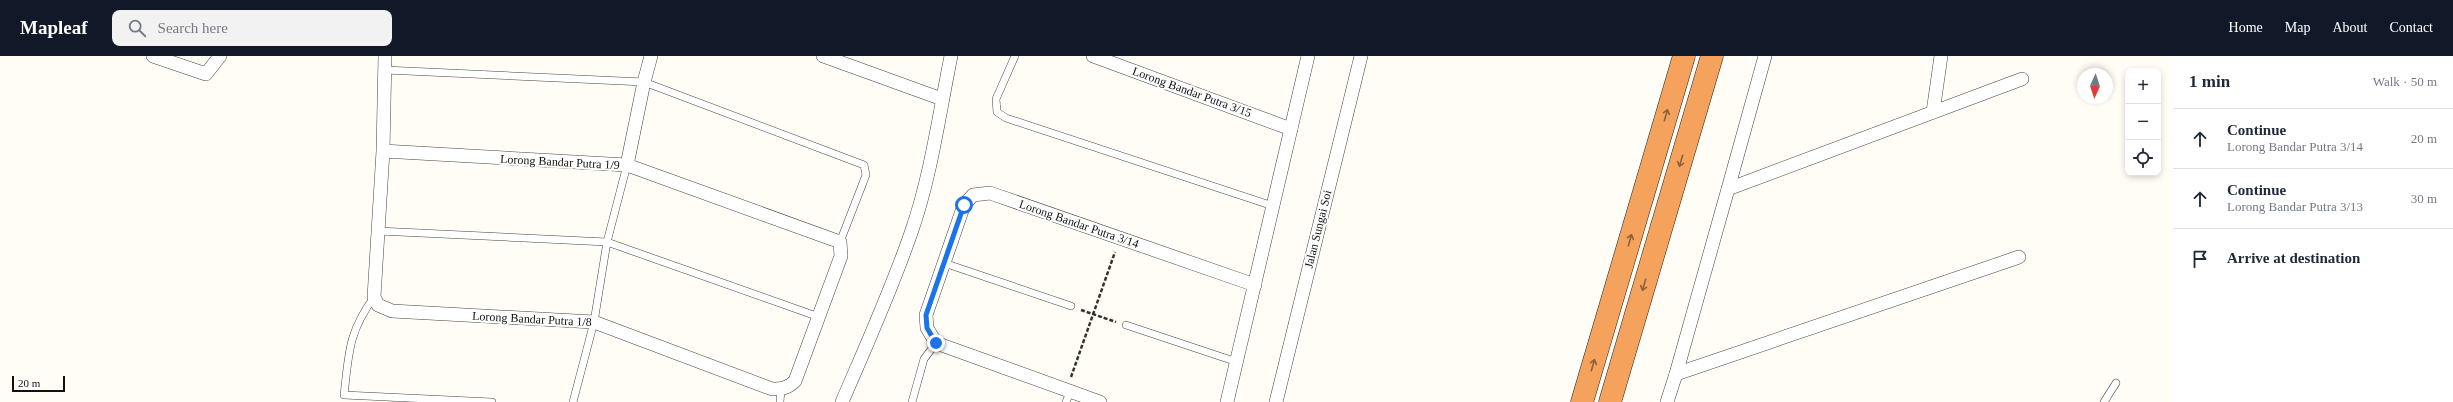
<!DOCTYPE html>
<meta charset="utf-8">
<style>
body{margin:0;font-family:"Times New Roman",serif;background:#f2f2f3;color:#1f2937}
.controls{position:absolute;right:12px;top:12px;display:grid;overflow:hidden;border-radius:8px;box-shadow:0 2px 6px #0003}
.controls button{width:36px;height:36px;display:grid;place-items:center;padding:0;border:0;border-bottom:1px solid #e0e1e3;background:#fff;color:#1f2937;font:20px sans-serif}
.compass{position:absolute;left:2077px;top:12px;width:36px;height:36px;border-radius:50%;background:#fff;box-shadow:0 2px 6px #0003;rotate:183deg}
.scale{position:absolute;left:12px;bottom:10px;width:53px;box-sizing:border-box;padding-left:4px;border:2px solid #111;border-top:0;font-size:11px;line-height:14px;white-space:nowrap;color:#111;-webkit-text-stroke:3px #fff;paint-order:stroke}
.stop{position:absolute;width:12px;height:12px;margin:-9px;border:3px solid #1a73e8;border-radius:50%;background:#fff}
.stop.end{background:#1a73e8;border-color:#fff;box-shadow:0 1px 4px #0008}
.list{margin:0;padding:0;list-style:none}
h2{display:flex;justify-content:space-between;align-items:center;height:52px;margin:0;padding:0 16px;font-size:17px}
h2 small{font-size:13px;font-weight:400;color:#747a83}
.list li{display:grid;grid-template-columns:26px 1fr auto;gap:12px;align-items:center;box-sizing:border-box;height:60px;padding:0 16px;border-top:1px solid #e0e1e3}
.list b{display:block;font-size:15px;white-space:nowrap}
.list p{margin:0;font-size:13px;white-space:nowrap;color:#747a83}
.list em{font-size:13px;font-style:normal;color:#747a83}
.icon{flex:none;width:22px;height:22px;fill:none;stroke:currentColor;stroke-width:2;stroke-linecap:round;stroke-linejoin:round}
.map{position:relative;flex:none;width:2173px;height:346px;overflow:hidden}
header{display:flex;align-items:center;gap:24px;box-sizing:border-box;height:56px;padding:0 20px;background:#111827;color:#fff}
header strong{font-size:19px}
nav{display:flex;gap:22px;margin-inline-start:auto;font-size:14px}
.search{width:280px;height:36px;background:#f2f2f3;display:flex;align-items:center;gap:10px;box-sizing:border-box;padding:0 14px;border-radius:8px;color:#747a83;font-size:15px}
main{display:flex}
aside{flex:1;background:#fff}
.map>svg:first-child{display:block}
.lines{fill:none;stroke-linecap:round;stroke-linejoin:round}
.lane-casing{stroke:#444;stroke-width:8}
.street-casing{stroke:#444;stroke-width:14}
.highway-casing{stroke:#222;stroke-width:23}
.path{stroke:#333;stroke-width:2.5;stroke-dasharray:4 2;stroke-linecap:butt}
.lane{stroke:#fff;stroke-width:7}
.street{stroke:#fff;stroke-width:13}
.highway{stroke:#f5a25d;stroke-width:22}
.oneway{stroke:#8e613b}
.route{stroke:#1a73e8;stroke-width:5}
.labels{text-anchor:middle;stroke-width:4;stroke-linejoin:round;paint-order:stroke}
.street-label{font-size:12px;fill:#111;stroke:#fff}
</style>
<header>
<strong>Mapleaf</strong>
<div class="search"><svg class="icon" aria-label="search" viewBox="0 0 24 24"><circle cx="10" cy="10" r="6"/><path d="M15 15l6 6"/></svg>Search here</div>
<nav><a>Home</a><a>Map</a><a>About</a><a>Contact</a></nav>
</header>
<main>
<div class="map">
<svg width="2173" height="346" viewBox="0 0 2173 346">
<rect width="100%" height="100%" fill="#fffdf5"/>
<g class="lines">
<g class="lane-casing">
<g id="lane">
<polyline points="1015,0 996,43 997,56 1006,62 1273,150"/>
<polyline points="385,14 644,26 864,109 866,119 840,186"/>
<polyline points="378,175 607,186 819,261"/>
<polyline points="944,207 1071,250"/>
<path d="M374,241C348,277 349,297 344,339L492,346"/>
<polyline points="1126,269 1237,306"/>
<polyline points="573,346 594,266 607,186 627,109"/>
<polyline points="780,346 781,333"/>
<polyline points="912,346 924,303 936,287"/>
<polyline points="1066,346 1070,336"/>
<polyline points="2104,346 2116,327"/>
</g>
</g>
<g class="street-casing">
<g id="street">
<polyline points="153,0 206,18 220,0"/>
<polyline points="823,0 942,43"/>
<polyline points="1093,0 1291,73"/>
<polyline points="1933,56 1941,0"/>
<path d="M383,95L627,109L840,186L841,200L795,325C788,332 782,333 772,333L594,266L392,255L378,249L374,241L383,95L385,0"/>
<polyline points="627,109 644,26 651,0"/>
<polyline points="1728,133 1765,0"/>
<polyline points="1676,318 1728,133 2022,23"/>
<path d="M842,346C866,290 891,235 911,177C931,120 939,59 951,0"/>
<polyline points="1100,346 936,287 927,272 926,259 964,149 973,139 990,137 1255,229"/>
<polyline points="1227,346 1308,0"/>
<polyline points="1276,346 1361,0"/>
<polyline points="1667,346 1676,318 2019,201"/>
</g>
</g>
<g class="highway-casing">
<g id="highway">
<polyline points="1582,346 1684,0"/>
<polyline points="1610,346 1712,0"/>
</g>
</g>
<g class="path">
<polyline points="1081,254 1116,266"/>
<polyline points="1071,321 1115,196"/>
</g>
<use href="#lane" class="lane"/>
<use href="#street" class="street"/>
<use href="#highway" class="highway"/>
</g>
<defs><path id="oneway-shaft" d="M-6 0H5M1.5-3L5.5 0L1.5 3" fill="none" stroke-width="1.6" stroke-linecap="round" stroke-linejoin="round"/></defs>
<g class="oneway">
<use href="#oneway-shaft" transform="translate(1666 59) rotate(-74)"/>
<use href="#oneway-shaft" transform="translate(1681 105) rotate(106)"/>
<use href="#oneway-shaft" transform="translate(1630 184) rotate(-74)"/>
<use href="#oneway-shaft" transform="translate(1644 229) rotate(106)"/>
<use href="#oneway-shaft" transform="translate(1593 309) rotate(-74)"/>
</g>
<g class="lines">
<polyline class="route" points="936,287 927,272 926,259 964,149"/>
</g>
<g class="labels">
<g class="street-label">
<text transform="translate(1192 36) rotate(20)" y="4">Lorong Bandar Putra 3/15</text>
<text transform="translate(560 106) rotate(3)" y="4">Lorong Bandar Putra 1/9</text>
<text transform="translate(1079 168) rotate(19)" y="4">Lorong Bandar Putra 3/14</text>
<text transform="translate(1318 173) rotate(-76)" y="4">Jalan Sungai Soi</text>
<text transform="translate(532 263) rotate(3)" y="4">Lorong Bandar Putra 1/8</text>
</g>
</g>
</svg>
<div class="controls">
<button>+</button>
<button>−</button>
<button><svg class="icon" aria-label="locate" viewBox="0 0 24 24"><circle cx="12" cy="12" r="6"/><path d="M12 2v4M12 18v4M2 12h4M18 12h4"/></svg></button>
</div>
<svg class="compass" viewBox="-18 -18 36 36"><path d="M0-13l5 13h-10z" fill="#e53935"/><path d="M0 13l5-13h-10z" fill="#747a83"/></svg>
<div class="scale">20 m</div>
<div class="stop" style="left:964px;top:149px"></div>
<div class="stop end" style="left:936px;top:287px"></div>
</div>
<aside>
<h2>1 min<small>Walk · 50 m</small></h2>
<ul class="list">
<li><svg class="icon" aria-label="ahead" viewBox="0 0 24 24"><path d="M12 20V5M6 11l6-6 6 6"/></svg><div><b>Continue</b><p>Lorong Bandar Putra 3/14</p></div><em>20 m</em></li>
<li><svg class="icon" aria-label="ahead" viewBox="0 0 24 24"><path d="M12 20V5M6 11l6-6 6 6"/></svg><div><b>Continue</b><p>Lorong Bandar Putra 3/13</p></div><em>30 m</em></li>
<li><svg class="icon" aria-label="arrive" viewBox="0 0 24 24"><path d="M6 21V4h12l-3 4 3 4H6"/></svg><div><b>Arrive at destination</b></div></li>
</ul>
</aside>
</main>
